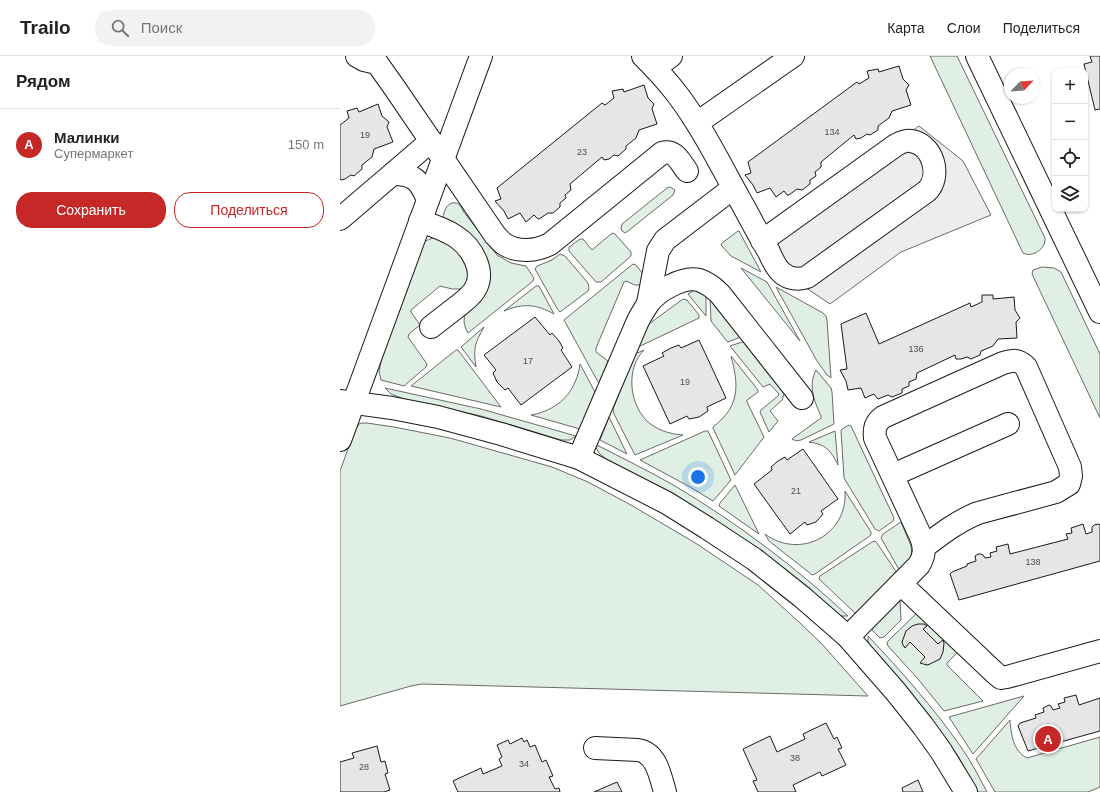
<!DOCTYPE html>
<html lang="ru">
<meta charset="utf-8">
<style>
body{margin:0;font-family:Helvetica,sans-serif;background:#f2f2f2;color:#222}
.controls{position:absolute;right:12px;top:12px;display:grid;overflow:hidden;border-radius:8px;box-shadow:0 1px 3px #0004}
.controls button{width:36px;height:36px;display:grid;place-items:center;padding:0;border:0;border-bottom:1px solid #e0e0e0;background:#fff;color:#222;font:20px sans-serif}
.compass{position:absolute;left:664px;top:12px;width:36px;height:36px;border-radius:50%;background:#fff;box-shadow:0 1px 3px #0004;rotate:65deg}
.you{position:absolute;left:358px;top:421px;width:14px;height:14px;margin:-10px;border:3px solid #fff;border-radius:50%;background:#1a73e8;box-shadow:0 0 0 6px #1a73e833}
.badge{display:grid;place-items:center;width:26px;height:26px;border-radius:50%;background:#c62828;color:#fff;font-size:13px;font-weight:700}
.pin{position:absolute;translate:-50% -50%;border:2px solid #fff;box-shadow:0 1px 4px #0006}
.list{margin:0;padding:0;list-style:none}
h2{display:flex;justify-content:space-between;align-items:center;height:52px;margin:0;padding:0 16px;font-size:17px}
h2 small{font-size:13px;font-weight:400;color:#767676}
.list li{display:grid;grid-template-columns:26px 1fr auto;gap:12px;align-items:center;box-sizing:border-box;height:72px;padding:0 16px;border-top:1px solid #e0e0e0}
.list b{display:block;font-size:15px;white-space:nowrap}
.list p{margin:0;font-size:13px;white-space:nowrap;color:#767676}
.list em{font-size:13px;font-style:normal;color:#767676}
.actions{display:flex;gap:8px;padding:12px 16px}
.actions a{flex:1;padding:9px 0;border:1px solid #c62828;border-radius:16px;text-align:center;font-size:14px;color:#c62828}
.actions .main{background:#c62828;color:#fff}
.icon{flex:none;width:22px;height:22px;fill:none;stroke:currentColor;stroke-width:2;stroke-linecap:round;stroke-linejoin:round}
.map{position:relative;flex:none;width:760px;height:736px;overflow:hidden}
header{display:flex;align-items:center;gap:24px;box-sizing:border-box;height:56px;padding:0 20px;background:#fff;border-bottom:1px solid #e0e0e0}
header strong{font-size:19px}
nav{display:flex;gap:22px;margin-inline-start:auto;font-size:14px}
.search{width:280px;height:36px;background:#f2f2f2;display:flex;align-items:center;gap:10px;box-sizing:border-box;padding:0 14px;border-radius:16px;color:#767676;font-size:15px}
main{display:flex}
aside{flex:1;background:#fff}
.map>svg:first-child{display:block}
.green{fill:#e0efe3;stroke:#6a6a6a}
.parking{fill:#ededed;stroke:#6a6a6a}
.building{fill:#e6e6e6;stroke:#1a1a1a}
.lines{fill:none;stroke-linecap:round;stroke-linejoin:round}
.minor-casing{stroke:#1a1a1a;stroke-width:24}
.minor{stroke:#fff;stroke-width:22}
.labels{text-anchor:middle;stroke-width:3;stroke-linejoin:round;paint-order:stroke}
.number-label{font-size:9px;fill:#4d4d4d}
</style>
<header>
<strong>Trailo</strong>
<div class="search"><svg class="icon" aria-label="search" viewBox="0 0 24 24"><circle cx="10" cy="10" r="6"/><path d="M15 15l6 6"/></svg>Поиск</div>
<nav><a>Карта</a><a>Слои</a><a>Поделиться</a></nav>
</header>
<main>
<aside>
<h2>Рядом<small></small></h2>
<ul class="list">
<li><span class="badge">A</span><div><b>Малинки</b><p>Супермаркет</p></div><em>150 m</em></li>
</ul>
<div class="actions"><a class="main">Сохранить</a><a>Поделиться</a></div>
</aside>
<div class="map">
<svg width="760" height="736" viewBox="0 0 760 736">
<rect width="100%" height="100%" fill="#fff"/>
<g class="green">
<path d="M590,0H617L705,182C706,193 692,202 683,197Z"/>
<polygon points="330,131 335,134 333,139 288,175 285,177 282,175 281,172 282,168 327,132"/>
<path d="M112,147C118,146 121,149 123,155L157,199L171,207L186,210L194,222L193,225L128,277C118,260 129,251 141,239L103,162C104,155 106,149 112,147Z"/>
<polygon points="398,175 399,175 421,216 391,200 381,189 382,187"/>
<polygon points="273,177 275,178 291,196 291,200 261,226 256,226 229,195 229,191 240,183 243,183 252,194 271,178"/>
<polygon points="95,181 105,181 127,207 130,222 122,233 112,233 100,230 71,254 71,256 80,269 69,278 68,281 87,308 86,311 64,330 41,324 39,315 43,297 83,186"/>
<polygon points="220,198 225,200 248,227 249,232 248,235 220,256 218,254 195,213 197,210 212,204"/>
<path d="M293,208L296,209L303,218L302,227C296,232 292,227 286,225L284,226L256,292V296L268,305L259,327L258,326L224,264Z"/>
<polygon points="702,211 714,212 721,216 760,298 760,362 692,218 693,214"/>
<polygon points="401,212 427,226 460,285"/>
<path d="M196,230H199L214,258C196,248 183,247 164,255Z"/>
<polygon points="436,231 483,257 486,260 487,264 491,322 487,319 477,305"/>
<polygon points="355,234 366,238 366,260 348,238"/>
<polygon points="370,241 403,280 388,286 386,284 371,265"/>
<polygon points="343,243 347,244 359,259 359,262 294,293 306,270"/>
<path d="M144,271C135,287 133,292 136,311L121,291Z"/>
<polygon points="405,285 445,335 442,344 430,355 438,365 429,376 420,356 421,354 438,340 439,338 430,328 423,331 390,290"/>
<polygon points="116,294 118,294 161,351 71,330"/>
<path d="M304,294C286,312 289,346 306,364C316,374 329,378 343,379L295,399L274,358L273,353L295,298Z"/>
<path d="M391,300L418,334V336L407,344V346L424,381L395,419L373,372V371C400,350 399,330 391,300Z"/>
<path d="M240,308L255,336L240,373L191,359C210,356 228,344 235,326C238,320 239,314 240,308Z"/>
<path d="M476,314L491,332L492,336L494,368L461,384C458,385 455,385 452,383L481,362V360C474,345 468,329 476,314Z"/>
<polygon points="45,332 141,353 236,380 230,384 221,384 141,360 64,343 51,338"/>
<polygon points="269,361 287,398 260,384"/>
<polygon points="22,367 27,367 54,371 110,382 212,411 248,426 291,449 357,488 418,529 459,566 481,587 528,640 82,628 71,630 0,650 0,415 15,374 19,368"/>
<polygon points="509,369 511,370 554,462 553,465 539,475 535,473 504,422 501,375 502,373"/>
<polygon points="365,375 368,375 391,424 373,445 350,431 300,404"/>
<path d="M495,375L498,409C491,395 486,388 469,386Z"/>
<path d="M255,388C282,402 309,415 335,430C397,467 456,511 508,560H501L496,558L269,405C262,400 257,397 255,388Z"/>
<polygon points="395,429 419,478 379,450 380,447"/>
<path d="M505,435L531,476V479L475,518L472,519L471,518L429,485L425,478C460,504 508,479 505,435Z"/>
<polygon points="561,466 571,490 572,501 561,517 541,482 543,478"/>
<polygon points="535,485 537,487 557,517 518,558 515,557 479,523 480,520 532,486"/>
<polygon points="560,543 561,564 544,581 540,582 532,574 531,571"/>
<polygon points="579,555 619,595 607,607 607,609 643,645 604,655 578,623 548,590 547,587 548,585"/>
<path d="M528,580C561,615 593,651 621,691C631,705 639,721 647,736H638L618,700L604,681L528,588Z"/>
<polygon points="684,640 633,698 609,661"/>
<path d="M670,664C671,678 673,695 687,702L760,681V731L748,736H655L636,703Z"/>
</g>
<polygon class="parking" points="579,70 623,105 651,159 561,196 490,248 438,213 422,185"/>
<g class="building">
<polygon points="750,0 760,0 760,53 755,54 744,8 752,6"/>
<polygon points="559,10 563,23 569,29 566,34 571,49 552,55 549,62 538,70 538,74 530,79 527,78 521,82 516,83 514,79 481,106 481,111 475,116 476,120 470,124 470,128 462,134 457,133 449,139 447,139 444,135 436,141 430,132 417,137 413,129 405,119 411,117 408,106 517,26 519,28 529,22 527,15 538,13 539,16"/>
<polygon points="304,29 308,42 314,48 312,53 317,68 299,74 296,82 286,90 286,93 278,100 274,99 269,103 264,104 262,101 230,128 231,134 225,139 226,142 220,147 220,151 213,157 208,157 199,163 198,163 194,159 186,166 180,157 168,163 164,155 155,145 161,143 157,132 262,47 265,49 274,42 272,35 283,33 284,36"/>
<polygon points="38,48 42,60 49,66 47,71 53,86 34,93 32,101 22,109 22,113 14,120 11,119 5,123 1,124 0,123 0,69 9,62 7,55 17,52 19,56"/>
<polygon points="642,239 653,239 653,243 674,241 675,254 680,262 676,266 677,282 658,283 653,290 641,295 640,299 631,303 627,301 621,303 616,303 615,299 577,317 576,323 569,326 569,330 562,333 562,337 552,341 548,339 538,343 537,342 534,338 525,342 521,332 508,334 506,325 500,314 507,313 501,268 526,257 539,288 630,247 631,251 642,246"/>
<polygon points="195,261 210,279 212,277 219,285 223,292 221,294 232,311 181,349 168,332 165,334 157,326 153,317 156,314 144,299"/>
<polygon points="359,284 386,342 367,351 368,355 359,361 349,363 347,360 330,368 303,310 324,300 322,297 331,292 339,289 341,292"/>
<polygon points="463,393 498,443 481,455 483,458 476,466 467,469 465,466 450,478 414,428 432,414 431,411 438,405 445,401 447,404"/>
<polygon points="743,468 746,478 752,476 752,471 754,469 759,468 760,469 760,505 619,544 610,518 612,516 627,510 627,508 636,505 635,500 638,498 641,498 643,499 645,502 651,501 650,497 657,495 656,491 668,488 670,498 728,483 726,478 732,477 731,472"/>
<polygon points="578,568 584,568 587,570 583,573 598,588 603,584 604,587 603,596 600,603 590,608 587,609 580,607 585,601 570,586 565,592 563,589 562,586 566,575 572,570"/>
<polygon points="736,639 739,649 760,642 760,675 688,695 678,670 680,667 696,662 695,659 704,656 703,652 709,649 711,650 713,654 720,652 718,648 725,646 724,642"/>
<polygon points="486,667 494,683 497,681 502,692 498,693 506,709 482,720 480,716 453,729 456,736 418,736 413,725 417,724 403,693 430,680 437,696 465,683 463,678"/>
<polygon points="182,682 184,686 187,684 190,691 195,689 202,706 206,704 213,720 209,721 215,733 219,732 220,736 118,736 113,725 141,712 143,718 162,710 159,703 162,701 157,689 168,684 170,688"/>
<polygon points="37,690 41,706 45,705 48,717 45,718 50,734 44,736 0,736 0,706 14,702 12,697"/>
<polygon points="578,724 583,736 563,736 562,732"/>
<polygon points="277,726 282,736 254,736"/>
</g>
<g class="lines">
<g class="minor-casing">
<g id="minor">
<path d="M17,0L24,4L37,7L54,31L155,179C158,182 161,186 164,188C178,197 196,195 210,188L322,97C335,93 340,106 347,115"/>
<path d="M303,0C315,12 327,25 337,38C363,72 383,114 404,151C412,166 420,181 429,196C432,203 436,212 442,217C449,223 459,224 467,221L587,135C602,120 593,88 571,85C565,84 560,87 556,89L422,185"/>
<polyline points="637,0 760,256"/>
<polyline points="315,12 331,0"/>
<polyline points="357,67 453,0"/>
<path d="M53,118C75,118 80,125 88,144"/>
<polyline points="0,163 91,85"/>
<path d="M80,165C92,169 104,173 115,180C132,191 147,216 134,235C130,241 124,245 118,250C109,257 100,264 91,271"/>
<polyline points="308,247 318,195 325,184 393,132"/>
<polyline points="0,345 52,352 98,361 161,378 239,402 327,447 367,472 414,503 462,541 508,581 556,636 583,670 601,695 626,736"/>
<polyline points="0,384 141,0"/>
<path d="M239,402L297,267C300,260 304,254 308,248C317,235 343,220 359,224C368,227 374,232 380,238L462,342"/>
<polyline points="553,419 668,368"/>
<polyline points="561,528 655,617 661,622 667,621 760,595"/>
<path d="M508,581L579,509C585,499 585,492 581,481L535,382C534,373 535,367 543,361L663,307C674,304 678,303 686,311L730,411L731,420L729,428L716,436L638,457C618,465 601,478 584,491"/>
<path d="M255,692L298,694C317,697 320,720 325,736"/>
</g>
</g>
<use href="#minor" class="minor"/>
</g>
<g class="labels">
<g class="number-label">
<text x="492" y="79">134</text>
<text x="25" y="82">19</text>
<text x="242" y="99">23</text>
<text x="576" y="296">136</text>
<text x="188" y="308">17</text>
<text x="345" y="329">19</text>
<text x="456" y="438">21</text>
<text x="693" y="509">138</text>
<text x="455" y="705">38</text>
<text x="184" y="711">34</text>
<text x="24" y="714">28</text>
</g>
</g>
</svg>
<div class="controls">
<button>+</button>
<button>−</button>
<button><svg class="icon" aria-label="locate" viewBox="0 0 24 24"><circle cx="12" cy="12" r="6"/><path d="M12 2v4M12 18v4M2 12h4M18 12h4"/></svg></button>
<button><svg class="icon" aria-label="layers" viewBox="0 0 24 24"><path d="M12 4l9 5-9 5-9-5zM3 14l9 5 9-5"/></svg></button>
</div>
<svg class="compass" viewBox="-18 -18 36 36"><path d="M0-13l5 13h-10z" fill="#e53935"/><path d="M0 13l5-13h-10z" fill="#767676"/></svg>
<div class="you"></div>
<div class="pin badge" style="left:708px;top:683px">A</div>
</div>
</main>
